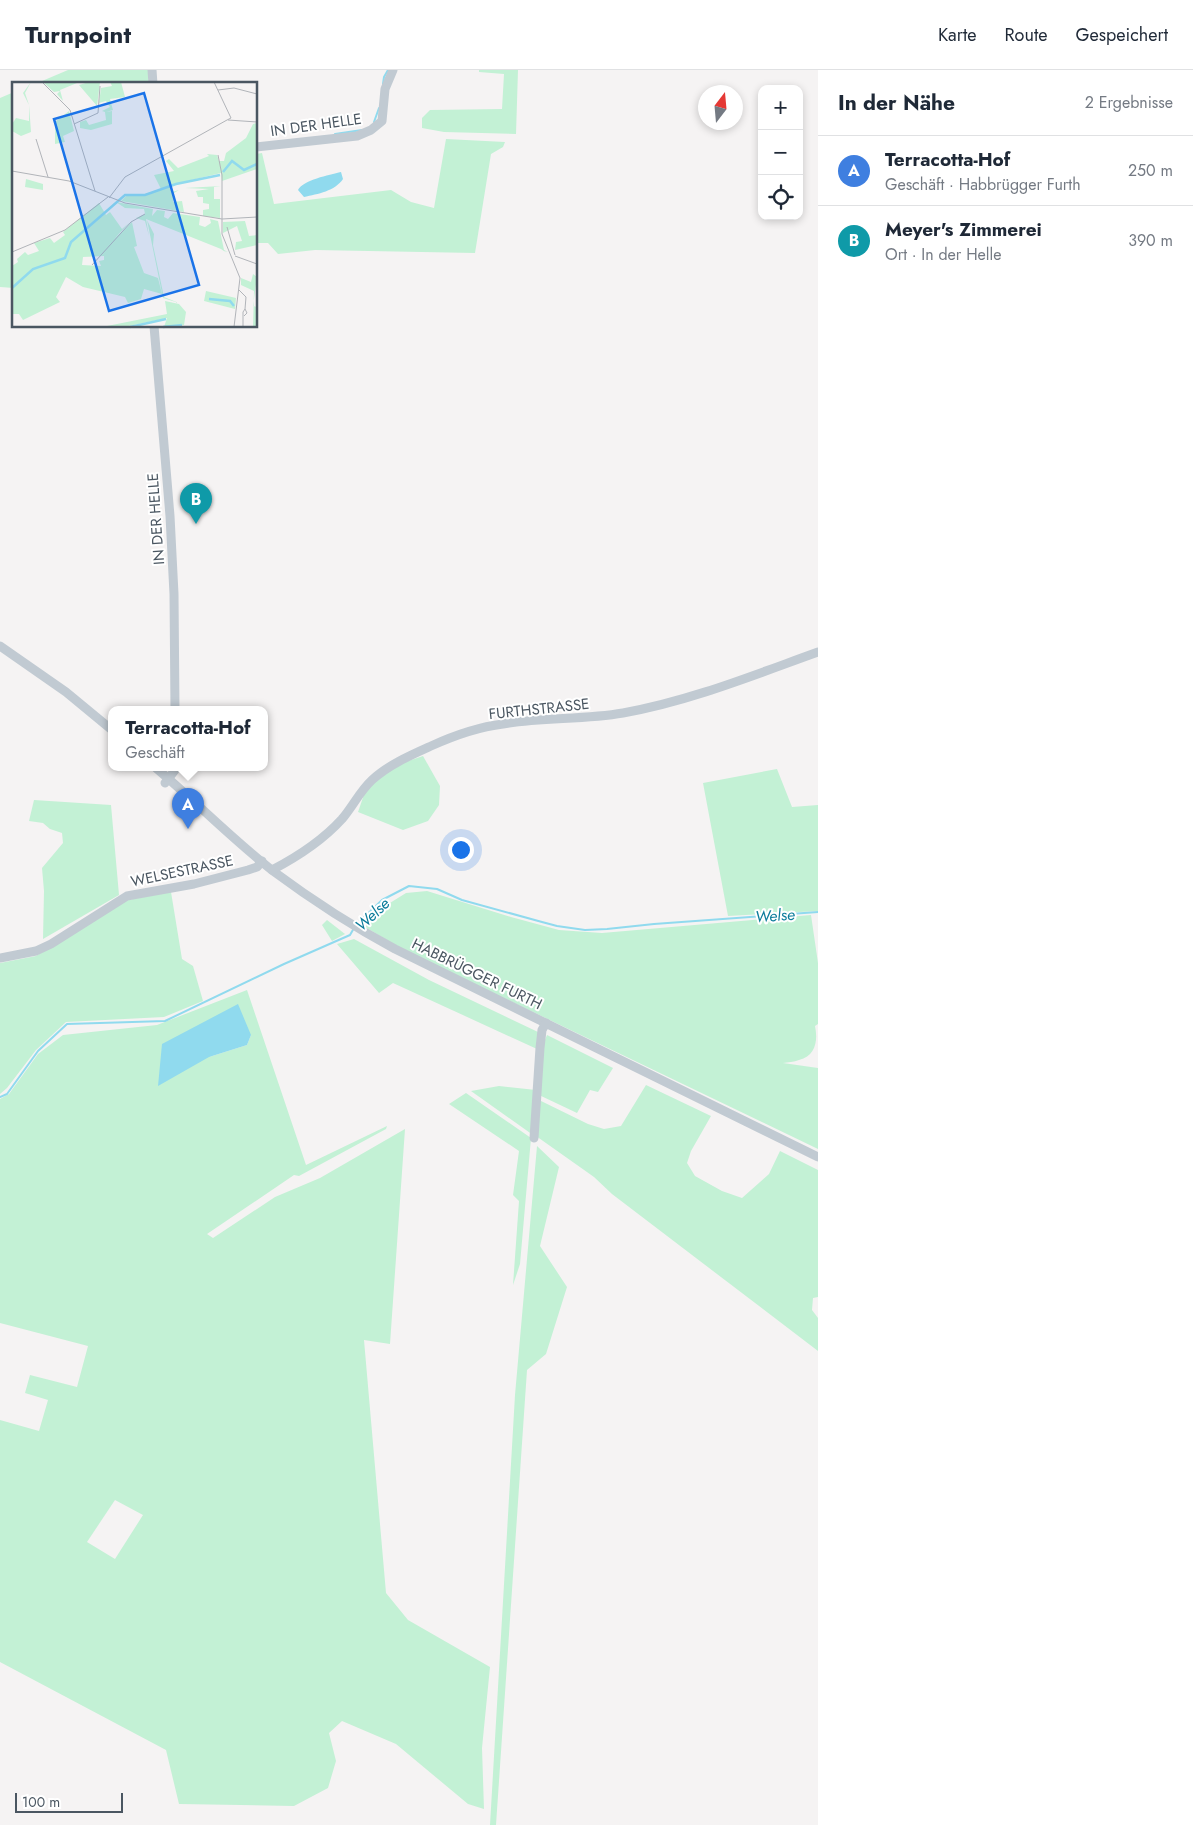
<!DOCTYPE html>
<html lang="de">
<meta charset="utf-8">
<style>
body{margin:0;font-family:Jost,sans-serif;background:#f6f6f7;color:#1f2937}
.controls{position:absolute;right:15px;top:15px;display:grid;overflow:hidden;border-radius:10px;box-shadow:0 2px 8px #0003}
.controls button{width:45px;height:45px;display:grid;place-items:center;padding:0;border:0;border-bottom:1px solid #e0e1e3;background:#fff;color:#1f2937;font:25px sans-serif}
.compass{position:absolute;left:698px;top:15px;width:45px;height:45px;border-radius:50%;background:#fff;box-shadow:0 2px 8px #0003;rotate:16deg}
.scale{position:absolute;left:15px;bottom:12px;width:108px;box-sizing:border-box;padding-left:5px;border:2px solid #4a5661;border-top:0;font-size:14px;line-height:18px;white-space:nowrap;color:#4a5661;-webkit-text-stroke:4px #fff;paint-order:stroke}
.you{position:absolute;left:460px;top:779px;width:18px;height:18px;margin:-12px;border:4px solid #fff;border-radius:50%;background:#1a73e8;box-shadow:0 0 0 8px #1a73e833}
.badge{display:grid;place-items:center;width:32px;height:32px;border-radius:50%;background:#111827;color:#fff;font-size:16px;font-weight:700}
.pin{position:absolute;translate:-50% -41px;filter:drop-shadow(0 1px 2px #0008)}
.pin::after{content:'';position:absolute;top:26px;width:18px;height:15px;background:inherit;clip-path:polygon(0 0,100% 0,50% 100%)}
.popup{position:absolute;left:108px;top:636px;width:160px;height:65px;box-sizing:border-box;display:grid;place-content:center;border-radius:10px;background:#fff;filter:drop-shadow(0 1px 4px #0005);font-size:16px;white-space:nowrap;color:#747a83}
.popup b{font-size:19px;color:#1f2937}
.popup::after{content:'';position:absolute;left:50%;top:100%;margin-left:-10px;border:10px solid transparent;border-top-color:#fff}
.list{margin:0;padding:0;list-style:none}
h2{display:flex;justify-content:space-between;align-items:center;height:65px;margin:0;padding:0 20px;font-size:21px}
h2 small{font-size:16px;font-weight:400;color:#747a83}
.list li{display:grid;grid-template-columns:32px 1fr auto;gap:15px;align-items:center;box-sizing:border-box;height:70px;padding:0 20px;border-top:1px solid #e0e1e3}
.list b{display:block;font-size:19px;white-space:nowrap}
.list p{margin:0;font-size:16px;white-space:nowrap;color:#747a83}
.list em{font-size:16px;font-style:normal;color:#747a83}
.icon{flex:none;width:28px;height:28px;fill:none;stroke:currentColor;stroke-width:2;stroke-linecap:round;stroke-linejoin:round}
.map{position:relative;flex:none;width:818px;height:1755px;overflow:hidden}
header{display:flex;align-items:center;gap:30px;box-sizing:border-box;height:70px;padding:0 25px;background:#fff;border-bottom:1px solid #e0e1e3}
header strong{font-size:24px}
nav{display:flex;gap:28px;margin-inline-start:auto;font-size:18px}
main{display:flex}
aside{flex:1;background:#fff}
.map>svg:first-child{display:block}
.green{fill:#c3f1d5;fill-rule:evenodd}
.water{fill:#90daee}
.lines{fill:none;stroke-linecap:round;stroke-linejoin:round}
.stream{stroke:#90daee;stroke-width:2}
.minor{stroke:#c1cad2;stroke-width:9}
.labels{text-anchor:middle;stroke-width:4;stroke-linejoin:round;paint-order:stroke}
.street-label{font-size:15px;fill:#4a5661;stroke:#fff}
.water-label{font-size:16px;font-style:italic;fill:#0c7c9b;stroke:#fff}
.inset-river{fill:none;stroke:#90daee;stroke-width:2.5}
.inset-road{fill:none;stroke:#b1b4b9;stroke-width:1}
.view{fill:#1a73e8;fill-opacity:0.15;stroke:#1a73e8;stroke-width:2.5}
.inset-edge{fill:none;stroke:#4a5661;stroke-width:2.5}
</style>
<header>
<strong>Turnpoint</strong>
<nav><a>Karte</a><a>Route</a><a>Gespeichert</a></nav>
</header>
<main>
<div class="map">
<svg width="818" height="1755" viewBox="0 0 818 1755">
<rect width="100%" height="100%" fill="#f5f3f3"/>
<g class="green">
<polygon points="68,0 148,0 149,14 35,14"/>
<polygon points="479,0 518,0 516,64 444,62 422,58 422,48 430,40 502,39 504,4 479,2"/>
<polygon points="14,22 14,218 0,217 0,28"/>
<polygon points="446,69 505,72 503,77 491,84 475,183 315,180 278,184 268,173 256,173 256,84 262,83 274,134 391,120 411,132 434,138"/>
<polygon points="423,686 440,716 439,735 428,751 403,760 358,742 367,716 390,697"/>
<polygon points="777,699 792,737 818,735 818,841 728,846 703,713"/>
<polygon points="34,730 111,735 119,825 43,869 44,821 42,798 63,773 62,763 50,759 43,753 29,751"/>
<path d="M427,821L511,847L559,860L602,863L811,845L818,893V954L815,956C818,970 816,986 799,990C794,992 788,992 783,993L818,998V1079L404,880L365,857L377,841L406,823Z"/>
<polygon points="171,822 182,889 193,896 203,931 164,947 66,952 36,980 7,1018 0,1024 0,893 36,886 122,831"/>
<polygon points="327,850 345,864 332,871 322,855"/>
<polygon points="354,869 429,910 538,962 537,979 393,913 379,923 337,874"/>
<path d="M247,920L306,1095L387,1056L386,1059L299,1106L294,1105L207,1164L213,1168L275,1127L320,1108L405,1059L390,1274L364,1270L386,1523L408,1550L490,1597L482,1678L484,1739L468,1734L396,1674L342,1651L329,1663L336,1691L328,1718L294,1736L179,1734L166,1680L0,1592V1350L39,1361L48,1330L25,1323L30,1305L77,1317L88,1276L0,1253V1029L9,1024L38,984L63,965L157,955ZM251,965L247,975L209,987ZM115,1430L143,1445L115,1489L87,1472Z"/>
<polygon points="547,965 613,998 598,1022 590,1020 577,1043 539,1025 542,977"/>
<polygon points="646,1015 711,1046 691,1081 687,1093 695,1106 722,1121 742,1128 769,1104 780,1081 818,1100 818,1227 813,1228 812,1240 818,1248 818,1281 612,1124 594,1107 536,1066 539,1030 588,1054 604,1059 621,1056"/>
<polygon points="499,1016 536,1020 533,1065 471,1021"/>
<polygon points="466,1023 531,1068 520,1194 513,1215 519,1131 513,1125 519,1081 449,1034"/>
<polygon points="537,1076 559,1097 540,1176 567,1217 546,1284 527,1300 496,1755 490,1755 515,1325"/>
</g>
<g class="water">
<path d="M341,102L343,109C335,121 318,124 304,127L298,120C303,110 329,105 341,102Z"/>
<polygon points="238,934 251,965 247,975 209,987 158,1016 162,974"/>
</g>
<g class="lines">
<g class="stream">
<polyline points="383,14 384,7 388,0"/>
<polyline points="374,52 379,38"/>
<polyline points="335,64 362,60"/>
<polyline points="357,854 382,830 409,816 437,819 462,830 542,852 557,856 585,860 607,859 654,854 818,842"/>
<polyline points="0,1027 7,1024 38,981 67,954 165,951 284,894 350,865 354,858"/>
</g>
<g class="minor">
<polyline points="152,0 153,14"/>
<polyline points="256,77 357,66 371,60 382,51 385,19 393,0"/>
<polyline points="154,256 170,446 174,524 175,640"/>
<polyline points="0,576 66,622 112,660"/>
<path d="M156,698C195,731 232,769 273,801C312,830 352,856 395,879L818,1087"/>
<polyline points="165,713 175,700 175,698"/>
<path d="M272,800C299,786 322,771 342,749C353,736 360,721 372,710C388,695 411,685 431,676C453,666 478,657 503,654C543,647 583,650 623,643C690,631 754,605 818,582"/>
<polyline points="0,888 36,881 51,874 127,826 194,814 248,800 257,797 262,791"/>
<polyline points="534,1068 540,978 542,960 546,953"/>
</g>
</g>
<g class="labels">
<g class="street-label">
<text transform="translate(316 55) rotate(-8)" y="5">IN DER HELLE</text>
<text transform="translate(156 449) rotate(-94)" y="5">IN DER HELLE</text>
<text transform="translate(539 639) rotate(-6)" y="5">FURTHSTRASSE</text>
<text transform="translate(182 801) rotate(-12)" y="5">WELSESTRASSE</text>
<text transform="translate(477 904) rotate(26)" y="5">HABBRÜGGER FURTH</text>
</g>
<g class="water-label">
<text transform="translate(372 844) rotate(-43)" y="6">Welse</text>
<text transform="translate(775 845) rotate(-4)" y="6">Welse</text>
</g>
</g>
<g transform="translate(12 12)">
<rect width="245" height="245" fill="#f5f3f3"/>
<path d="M19,0L13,11L17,23L19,50L9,54L0,49V42L4,36L17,39V23L11,11ZM31,0H64L65,1L48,8L51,19L45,12L48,9L42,10ZM77,0H88L85,24L67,3ZM98,0H109L113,15L98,17L101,28L94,30L100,29V42L79,48L68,46V40L74,38L77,43L94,38L93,30L90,29L98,25L94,19L87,21L89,6L100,4ZM57,29L62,49L51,54L53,60L43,62V40ZM245,41V87L210,99L209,91L158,103L160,110L167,108L162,111L161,120L170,119L172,130L109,119L115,113H130L149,107L142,93L162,89L154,79L157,77L166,86L197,74L195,72L205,73L207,79H212L214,71L234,56L241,42ZM14,97L31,102V108L13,105ZM209,104L202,105V117H208V136L191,134V128L197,127V122L191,121V115H186L184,109L197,107L173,106ZM104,120L141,127L140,134L145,128L153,129L152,135L156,137L161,131L188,135L187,143L193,145L199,141L198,137L206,139L212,168L216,170L212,169L219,174L209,167L134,137L137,154L133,139L124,136L133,132L132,127L113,126ZM87,121L94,133L98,130L110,147L118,140L102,157L120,140L125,164L122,165L132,191L146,196L150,212L132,207L129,217L116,221L113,215L71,205L54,195L44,215L48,220L11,238L7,232H0V184L6,180L5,177L13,170L16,173L27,169L22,161L38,156L42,161L53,153L51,150ZM92,174V178L87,179L89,184L70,183L71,175ZM135,138L142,152L141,163L152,215L167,221L151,216ZM233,139L237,154L245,153V163L223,168L224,160L230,159L225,144L211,151V140ZM241,192L245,195L241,224L245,225V245H241L242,209L229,203V196L239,200ZM194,209L224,216L223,227L192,219ZM153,219L167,222L174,230L172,243L152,245L155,236L112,245H90L155,232Z" fill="#c3f1d5" fill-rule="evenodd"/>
<path class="inset-river" d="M211,90L220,79L232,88L245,82M0,206L21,187L53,176L59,160L113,113H133L164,102L208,93M197,217L218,219L222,224M118,245L154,237M151,245L170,243"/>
<path class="inset-road" d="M30,0L58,28L83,109M202,0L219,36L215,38M206,8L222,6L245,12M216,38L245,40M62,42L86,31L88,4M24,57L36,95M206,73L210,93V152L228,196L222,245M0,89L57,99L113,121L210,137L245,135M97,116L113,95L215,38M215,145L223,173M0,170L53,148L96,115M223,174L245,182M80,183L119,140L133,132M227,208L234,215L233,227M231,245V230L233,227L235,231L232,234"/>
<path class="view" d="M132,11L187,203L97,229L42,37Z"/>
<rect width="245" height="245" class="inset-edge"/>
</g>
</svg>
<div class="controls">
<button>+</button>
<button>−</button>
<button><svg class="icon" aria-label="locate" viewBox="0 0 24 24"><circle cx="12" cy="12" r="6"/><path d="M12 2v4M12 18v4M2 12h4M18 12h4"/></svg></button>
</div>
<svg class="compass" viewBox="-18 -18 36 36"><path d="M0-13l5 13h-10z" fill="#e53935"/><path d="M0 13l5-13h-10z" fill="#747a83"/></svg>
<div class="scale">100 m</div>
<div class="you"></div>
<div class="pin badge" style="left:188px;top:759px;background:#3f7fe0">A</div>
<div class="popup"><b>Terracotta-Hof</b>Geschäft</div>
<div class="pin badge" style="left:196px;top:454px;background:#0f9aa8">B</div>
</div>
<aside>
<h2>In der Nähe<small>2 Ergebnisse</small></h2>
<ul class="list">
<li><span class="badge" style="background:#3f7fe0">A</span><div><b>Terracotta-Hof</b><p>Geschäft · Habbrügger Furth</p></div><em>250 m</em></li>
<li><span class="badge" style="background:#0f9aa8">B</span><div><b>Meyer's Zimmerei</b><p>Ort · In der Helle</p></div><em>390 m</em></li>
</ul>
</aside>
</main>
